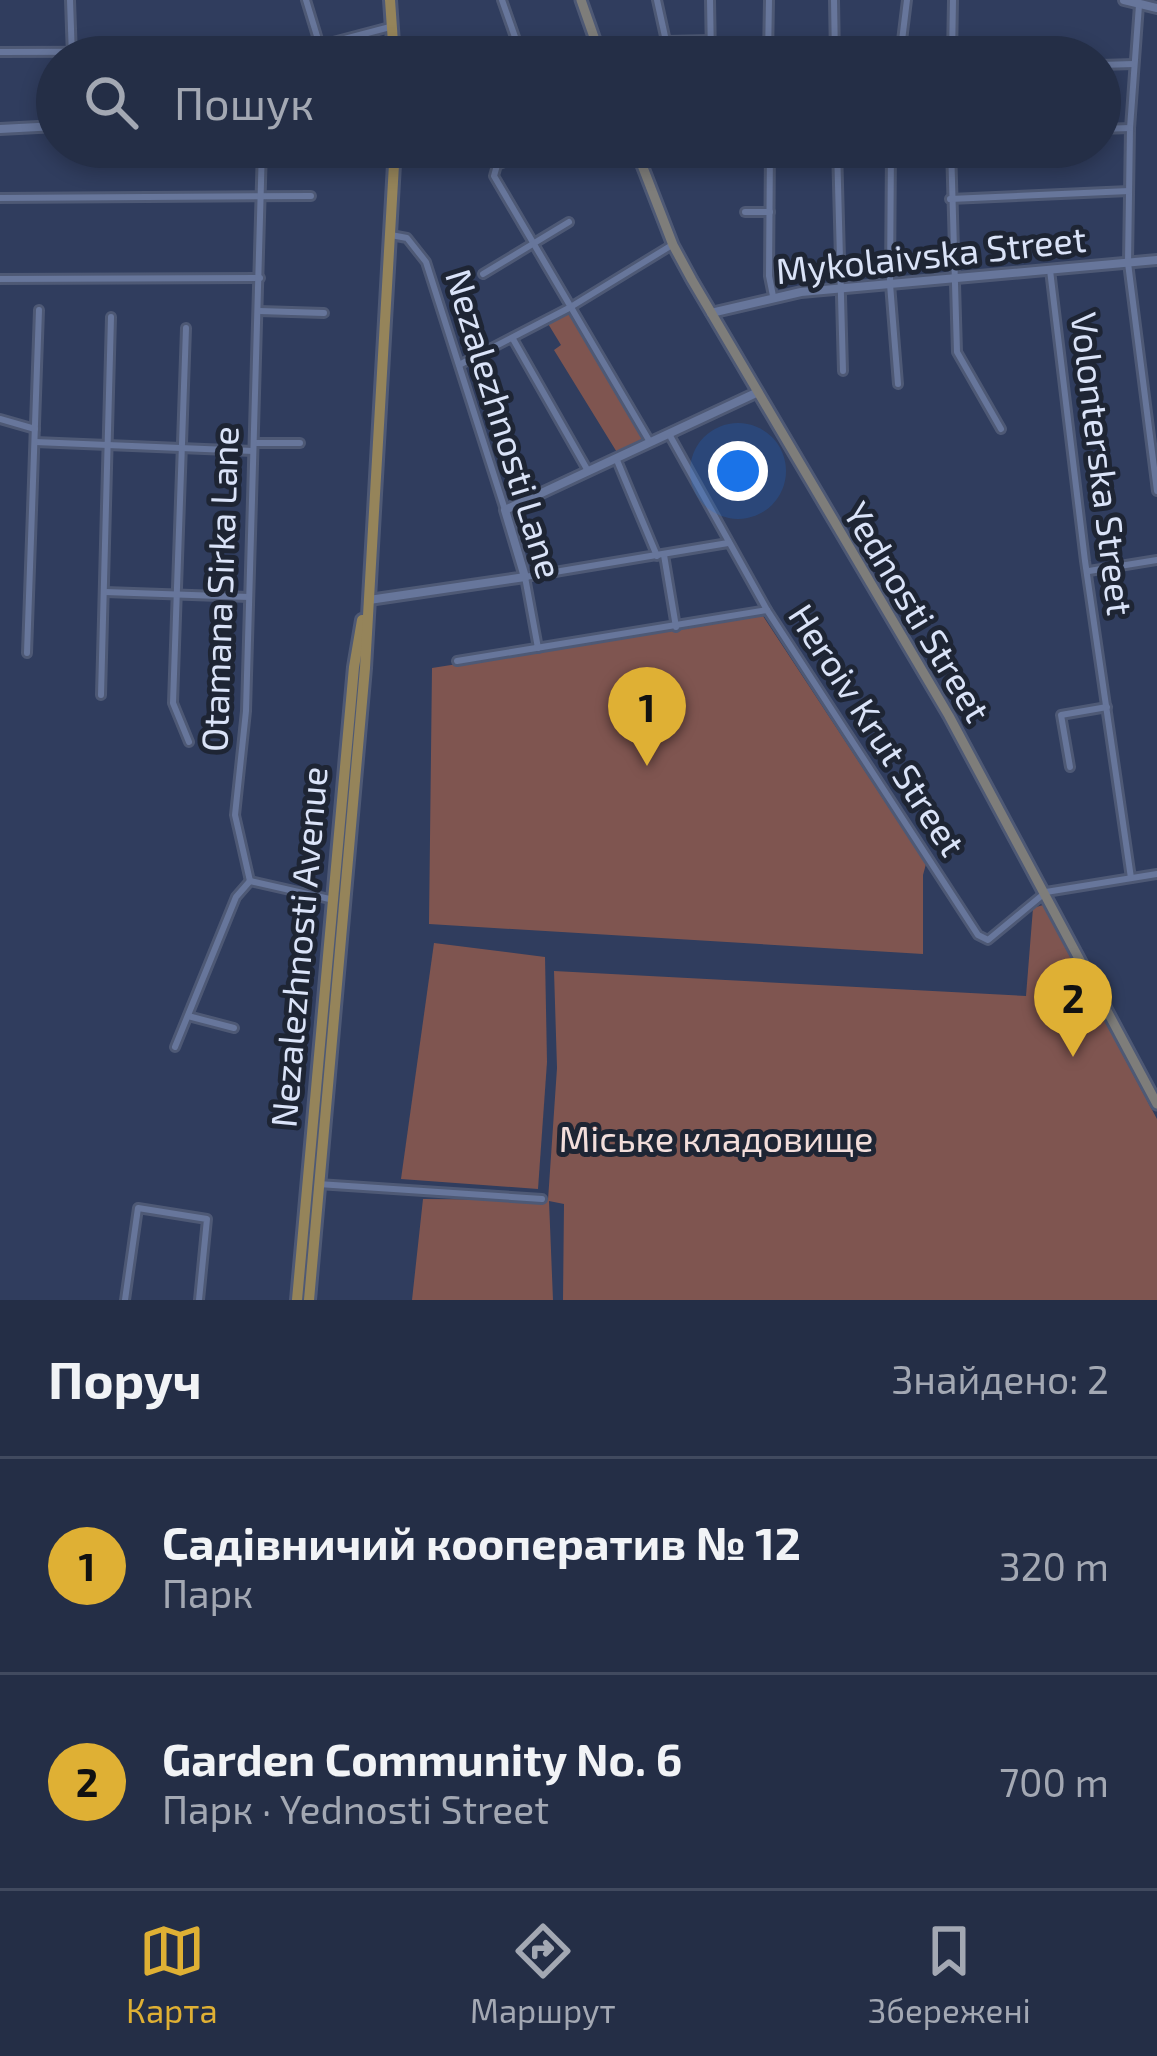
<!DOCTYPE html>
<html lang="uk">
<meta charset="utf-8">
<style>
body{margin:0;font-family:"Exo 2",sans-serif;background:#303a51;color:#f1f3f6}
.you{position:absolute;left:738px;top:471px;width:42px;height:42px;margin:-30px;border:9px solid #fff;border-radius:50%;background:#1a73e8;box-shadow:0 0 0 18px #1a73e833}
.badge{display:grid;place-items:center;width:78px;height:78px;border-radius:50%;background:#dfb034;color:#111;font-size:39px;font-weight:700}
.pin{position:absolute;translate:-50% -99px;filter:drop-shadow(0 3px 6px #0008)}
.pin::after{content:'';position:absolute;top:63px;width:42px;height:36px;background:inherit;clip-path:polygon(0 0,100% 0,50% 100%)}
.list{margin:0;padding:0;list-style:none}
h2{display:flex;justify-content:space-between;align-items:center;height:156px;margin:0;padding:0 48px;font-size:51px}
h2 small{font-size:39px;font-weight:400;color:#a3a8b3}
.list li{display:grid;grid-template-columns:78px 1fr auto;gap:36px;align-items:center;box-sizing:border-box;height:216px;padding:0 48px;border-top:3px solid #414a5f}
.list b{display:block;font-size:45px;white-space:nowrap}
.list p{margin:0;font-size:39px;white-space:nowrap;color:#a3a8b3}
.list em{font-size:39px;font-style:normal;color:#a3a8b3}
.icon{flex:none;width:66px;height:66px;fill:none;stroke:currentColor;stroke-width:2;stroke-linecap:round;stroke-linejoin:round}
.map{position:relative;flex:none;width:1157px;height:1300px;overflow:hidden}
.search{position:absolute;background:#242e46;box-shadow:0 6px 18px #0003;left:36px;right:36px;top:36px;height:132px;display:flex;align-items:center;gap:30px;box-sizing:border-box;padding:0 42px;border-radius:66px;color:#a3a8b3;font-size:45px}
.sheet{height:588px;background:#242e46}
nav{display:flex;justify-content:space-around;align-items:center;box-sizing:border-box;height:168px;border-top:3px solid #414a5f;background:#242e46;font-size:33px;color:#a3a8b3}
nav a{display:grid;justify-items:center;gap:6px}
nav .on{color:#dfb034}
.map>svg:first-child{display:block}
.green{fill:#7f5550}
.lines{fill:none;stroke-linecap:round;stroke-linejoin:round}
.minor-casing{stroke:#4e5975;stroke-width:12}
.tertiary-casing{stroke:#4e5975;stroke-width:14}
.secondary-casing{stroke:#4e5975;stroke-width:15}
.primary-casing{stroke:#4e5975;stroke-width:16}
.minor{stroke:#67769b;stroke-width:6}
.tertiary{stroke:#67769b;stroke-width:8}
.secondary{stroke:#7e7d7a;stroke-width:9}
.primary{stroke:#95845a;stroke-width:10}
.labels{text-anchor:middle;stroke-width:10;stroke-linejoin:round;paint-order:stroke}
.street-label{font-size:36px;fill:#dae3f8;stroke:#1e2534}
.park-label{font-size:36px;fill:#f3dedb;stroke:#1e2534}
</style>
<div class="map">
<svg width="1157" height="1300" viewBox="0 0 1157 1300">
<rect width="100%" height="100%" fill="#303d5e"/>
<g class="green">
<polygon points="566,313 575,318 646,441 618,454 554,350 561,345 547,322"/>
<polygon points="763,616 926,864 923,875 923,954 429,924 432,668"/>
<polygon points="1043,905 1157,1119 1157,1300 563,1300 564,1204 549,1201 553,1300 412,1300 423,1199 548,1200 557,1068 554,971 1026,996 1033,908"/>
<polygon points="434,943 545,957 547,1062 538,1189 401,1179"/>
</g>
<g class="lines">
<g class="minor-casing">
<g id="minor">
<polyline points="70,0 72,57"/>
<polyline points="306,0 320,46"/>
<polyline points="502,0 522,57"/>
<polyline points="657,0 666,41 711,40"/>
<polyline points="710,0 711,57"/>
<polyline points="834,0 835,57"/>
<polyline points="1139,5 1130,128 1128,263 1157,491"/>
<polyline points="0,52 299,51 390,27"/>
<polyline points="556,57 596,43"/>
<polyline points="768,57 769,0"/>
<polyline points="900,57 907,0"/>
<polyline points="952,57 953,0"/>
<polyline points="1100,65 1134,64"/>
<polyline points="1100,129 1130,128"/>
<polyline points="541,147 497,165 494,176 650,442"/>
<polyline points="770,147 769,276 773,296"/>
<polyline points="837,147 843,371"/>
<polyline points="891,147 890,284 898,384"/>
<polyline points="951,147 957,352 1001,429"/>
<polyline points="0,198 311,196"/>
<polyline points="950,199 1129,191"/>
<polyline points="745,212 770,212"/>
<polyline points="391,235 407,238 426,262 505,510"/>
<polyline points="1050,270 1085,561 1131,878"/>
<polyline points="483,274 569,222"/>
<polyline points="0,279 260,278"/>
<polyline points="259,311 324,313"/>
<polyline points="186,328 173,703 189,742"/>
<polyline points="513,339 588,471"/>
<polyline points="461,364 569,308 672,245"/>
<polyline points="0,419 35,429"/>
<polyline points="669,434 767,610 978,935 988,940 1046,892 1157,874"/>
<polyline points="35,442 253,451"/>
<polyline points="254,443 300,443"/>
<polyline points="616,458 657,556"/>
<polyline points="664,555 676,627"/>
<polyline points="1089,571 1157,560"/>
<polyline points="105,592 249,597"/>
<polyline points="538,648 525,577 728,543"/>
<polyline points="27,653 39,310"/>
<polyline points="457,661 767,610"/>
<polyline points="101,695 111,317"/>
<polyline points="1070,767 1061,715 1107,707"/>
<polyline points="250,881 235,815 246,711 262,147"/>
<polyline points="250,881 334,900"/>
<polyline points="188,1016 234,1028"/>
<polyline points="175,1047 236,897 250,881"/>
<polyline points="318,1184 542,1199"/>
<polyline points="125,1300 138,1208 207,1219 199,1300"/>
</g>
</g>
<g class="tertiary-casing">
<g id="tertiary">
<polyline points="1124,0 1157,8"/>
<polyline points="0,129 57,126"/>
<polyline points="711,313 801,292 1157,260"/>
<polyline points="369,600 525,577 505,510 756,393"/>
</g>
</g>
<g class="secondary-casing">
<g id="secondary">
<polyline points="581,0 601,57"/>
<polyline points="635,147 673,245 692,280 949,716 1157,1104"/>
</g>
</g>
<g class="primary-casing">
<g id="primary">
<polyline points="390,0 394,57"/>
<polyline points="297,1300 354,667 362,620"/>
<polyline points="309,1300 365,668 395,147"/>
</g>
</g>
<use href="#minor" class="minor"/>
<use href="#tertiary" class="tertiary"/>
<use href="#secondary" class="secondary"/>
<use href="#primary" class="primary"/>
</g>
<g class="labels">
<g class="street-label">
<text transform="translate(931 255) rotate(-6)" y="13">Mykolaivska Street</text>
<text transform="translate(504 424) rotate(73)" y="13">Nezalezhnosti Lane</text>
<text transform="translate(1102 464) rotate(83)" y="13">Volonterska Street</text>
<text transform="translate(220 589) rotate(-88)" y="13">Otamana Sirka Lane</text>
<text transform="translate(917 612) rotate(59)" y="13">Yednosti Street</text>
<text transform="translate(877 730) rotate(57)" y="13">Heroiv Krut Street</text>
<text transform="translate(299 947) rotate(-85)" y="13">Nezalezhnosti Avenue</text>
</g>
<g class="park-label">
<text x="716" y="1152">Міське кладовище</text>
</g>
</g>
</svg>
<div class="you"></div>
<div class="pin badge" style="left:647px;top:766px">1</div>
<div class="pin badge" style="left:1073px;top:1057px">2</div>
<div class="search"><svg class="icon" aria-label="search" viewBox="0 0 24 24"><circle cx="10" cy="10" r="6"/><path d="M15 15l6 6"/></svg>Пошук</div>
</div>
<section class="sheet">
<h2>Поруч<small>Знайдено: 2</small></h2>
<ul class="list">
<li><span class="badge">1</span><div><b>Садівничий кооператив № 12</b><p>Парк</p></div><em>320 m</em></li>
<li><span class="badge">2</span><div><b>Garden Community No. 6</b><p>Парк · Yednosti Street</p></div><em>700 m</em></li>
</ul>
</section>
<nav>
<a class="on"><svg class="icon" aria-label="map" viewBox="0 0 24 24"><path d="M3 6l6-2 6 2 6-2v14l-6 2-6-2-6 2zM9 4v14M15 6v14"/></svg>Карта</a>
<a><svg class="icon" aria-label="directions" viewBox="0 0 24 24"><path d="M12 3l9 9-9 9-9-9zM9 14v-3h6M13 9l2 2-2 2"/></svg>Маршрут</a>
<a><svg class="icon" aria-label="saved" viewBox="0 0 24 24"><path d="M7 4h10v16l-5-4-5 4z"/></svg>Збережені</a>
</nav>
